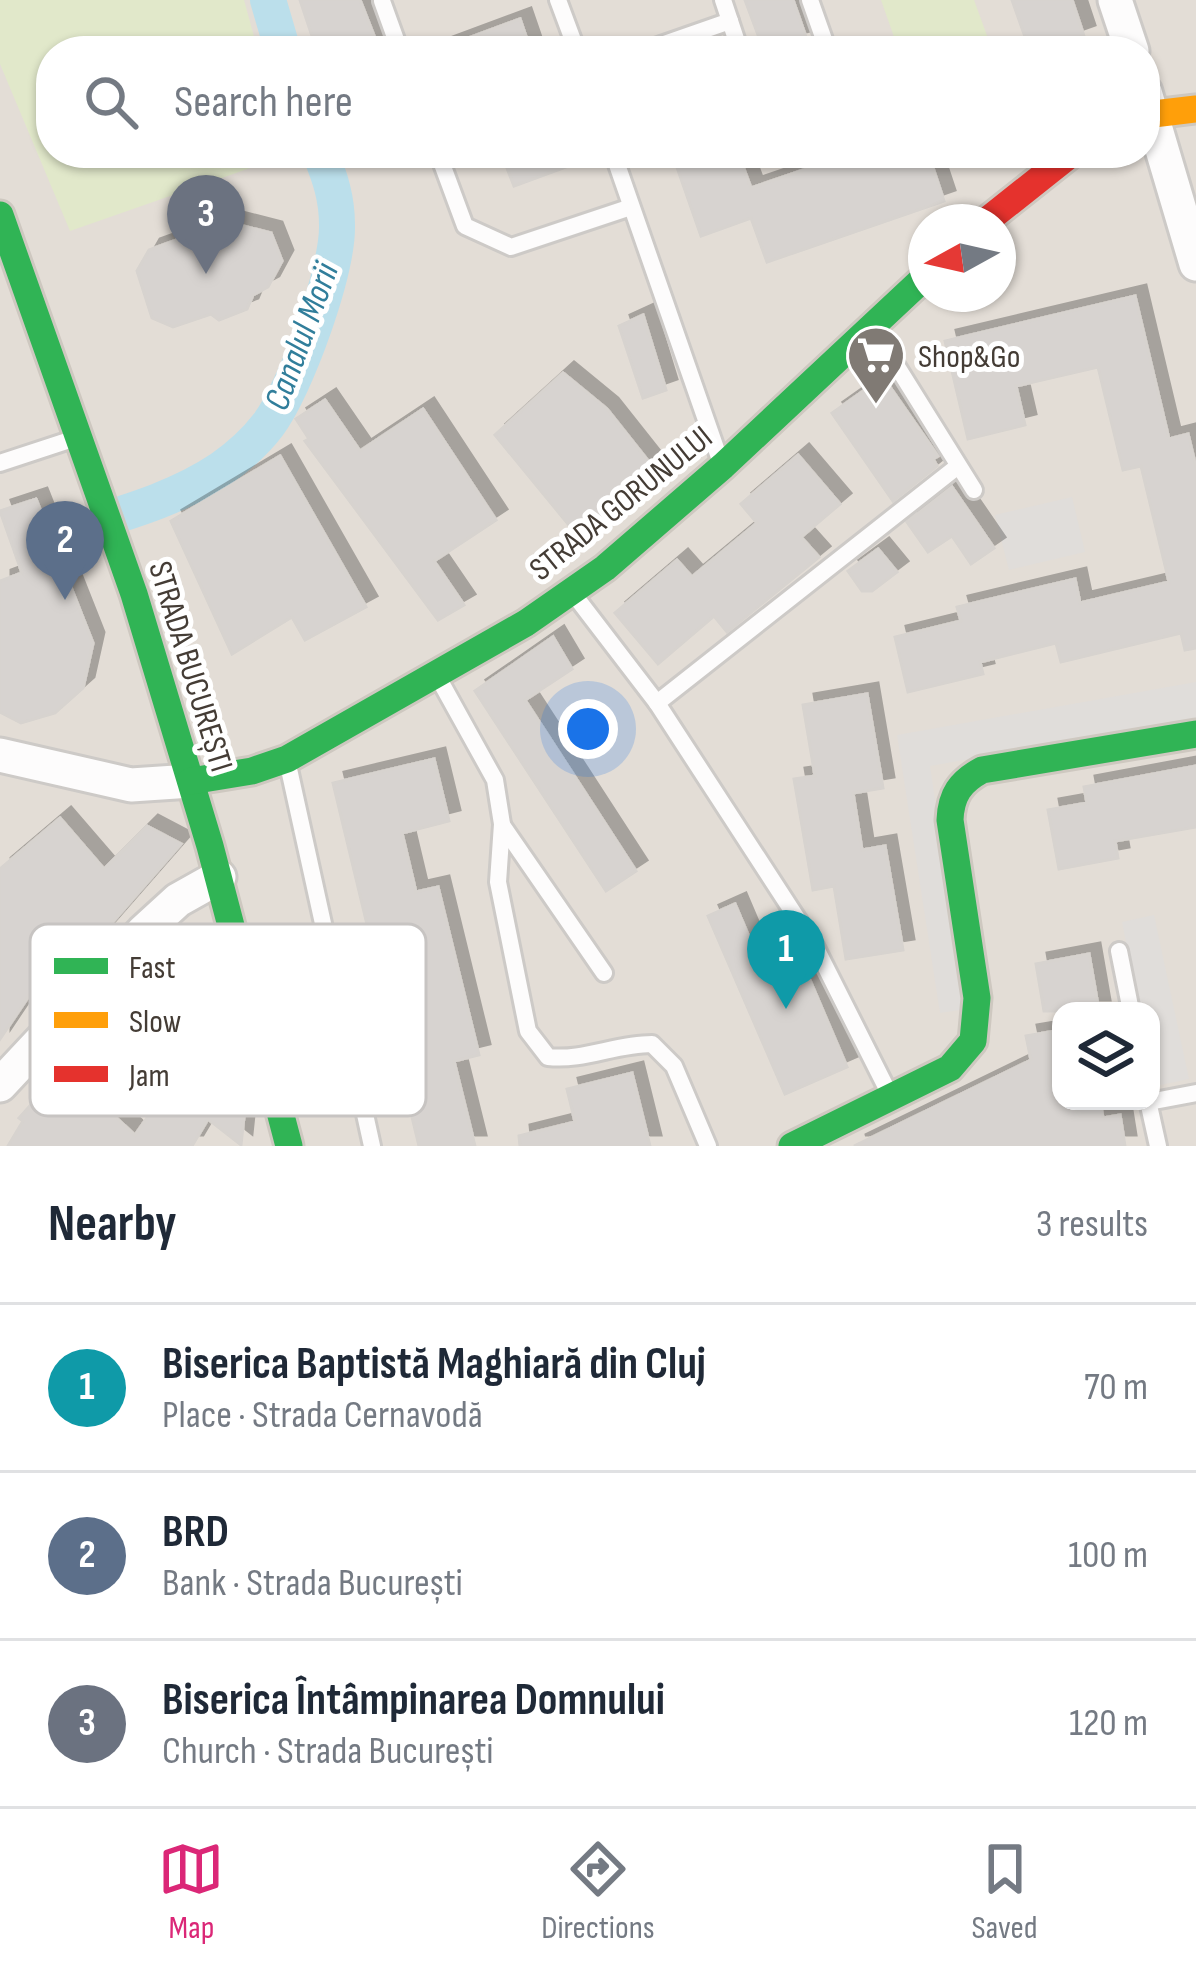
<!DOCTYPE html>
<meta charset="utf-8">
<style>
body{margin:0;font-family:"Sofia Sans Condensed",sans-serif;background:#f2f2f3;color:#1f2937}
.controls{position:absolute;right:36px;bottom:36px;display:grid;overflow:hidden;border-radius:24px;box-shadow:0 3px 9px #0004}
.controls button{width:108px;height:108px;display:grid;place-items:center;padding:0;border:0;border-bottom:3px solid #e0e1e3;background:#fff;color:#1f2937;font:60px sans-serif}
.compass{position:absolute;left:908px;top:204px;width:108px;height:108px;border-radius:50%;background:#fff;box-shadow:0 3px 9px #0004;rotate:262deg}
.you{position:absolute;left:588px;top:729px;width:42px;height:42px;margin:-30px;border:9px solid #fff;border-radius:50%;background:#1a73e8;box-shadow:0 0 0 18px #1a73e833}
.badge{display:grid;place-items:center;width:78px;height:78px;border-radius:50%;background:#db2777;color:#fff;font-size:39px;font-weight:700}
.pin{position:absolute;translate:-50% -99px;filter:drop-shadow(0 3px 6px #0008)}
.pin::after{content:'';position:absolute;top:63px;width:42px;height:36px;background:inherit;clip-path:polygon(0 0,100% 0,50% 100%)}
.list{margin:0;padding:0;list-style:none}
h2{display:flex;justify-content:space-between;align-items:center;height:156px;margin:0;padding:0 48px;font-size:51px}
h2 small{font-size:39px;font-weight:400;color:#747a83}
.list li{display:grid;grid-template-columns:78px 1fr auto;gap:36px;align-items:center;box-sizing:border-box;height:168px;padding:0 48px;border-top:3px solid #e0e1e3}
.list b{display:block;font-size:45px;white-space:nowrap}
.list p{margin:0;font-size:39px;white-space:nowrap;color:#747a83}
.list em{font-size:39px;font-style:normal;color:#747a83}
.icon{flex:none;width:66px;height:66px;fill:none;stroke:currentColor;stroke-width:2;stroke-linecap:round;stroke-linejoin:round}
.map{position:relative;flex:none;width:1196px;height:1146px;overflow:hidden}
.search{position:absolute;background:#fff;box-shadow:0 3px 9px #0004;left:36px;right:36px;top:36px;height:132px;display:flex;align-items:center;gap:30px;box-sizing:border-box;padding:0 42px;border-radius:48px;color:#747a83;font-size:45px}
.sheet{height:660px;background:#fff}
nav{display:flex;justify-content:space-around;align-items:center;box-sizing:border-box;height:168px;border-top:3px solid #e0e1e3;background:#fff;font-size:33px;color:#747a83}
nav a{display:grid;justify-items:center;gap:6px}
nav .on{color:#db2777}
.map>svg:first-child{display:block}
.residential{fill:#e3ddd6;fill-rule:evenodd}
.green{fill:#e1e8ca}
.parking{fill:#e0ddda}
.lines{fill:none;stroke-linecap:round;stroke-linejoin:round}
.canal{stroke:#bbdfeb;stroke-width:36}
.building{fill:#d7d3d0;stroke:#d7d3cf;stroke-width:3;filter:url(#shadow)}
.lane-casing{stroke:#cdcac7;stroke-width:22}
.street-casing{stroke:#cdcac7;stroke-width:39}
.fast-casing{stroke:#cec8c0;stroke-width:33}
.slow-casing{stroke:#cec8c0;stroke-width:33}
.jam-casing{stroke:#cec8c0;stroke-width:33}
.lane{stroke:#fdfcfc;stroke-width:16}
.street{stroke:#fdfcfc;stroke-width:33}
.fast{stroke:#30b455;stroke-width:27}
.slow{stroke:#ff9f0a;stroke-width:27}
.jam{stroke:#e5322d;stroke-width:27}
.labels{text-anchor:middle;stroke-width:10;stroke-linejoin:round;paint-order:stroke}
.poi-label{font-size:33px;fill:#443c35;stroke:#fff;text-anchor:start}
.street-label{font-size:33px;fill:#443c35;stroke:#fff}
.water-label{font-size:36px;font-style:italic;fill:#317e9b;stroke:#fff}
.key{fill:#fff;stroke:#c7c4c2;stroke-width:3}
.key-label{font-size:33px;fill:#443c35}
</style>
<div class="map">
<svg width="1196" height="1146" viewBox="0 0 1196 1146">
<defs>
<filter id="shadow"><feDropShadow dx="11" dy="-11" stdDeviation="0" flood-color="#0004"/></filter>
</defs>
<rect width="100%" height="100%" fill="#efece9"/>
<path class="residential" d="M0,0H1196V1146H0ZM51,51H1145V153H51ZM926,222H998V294H926ZM1061,1011H1151V1101H1061Z"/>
<g class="green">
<polygon points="0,0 244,0 258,51 51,51 51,153 293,153 70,231 0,64"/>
<polygon points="881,0 974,0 989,41 962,51 899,51"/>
</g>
<g class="parking">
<polygon points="1072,497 1085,552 1009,570 995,515"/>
<polygon points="1196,682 1196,719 930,766 966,1009 940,1013 897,735"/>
<polygon points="1154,915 1189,1079 1156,1086 1151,1063 1151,1011 1140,1011 1122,922"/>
</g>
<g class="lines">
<g class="canal">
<polyline points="268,0 283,51"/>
<path d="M58,534C113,516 172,502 221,469C238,457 255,442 268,425C296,388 338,271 337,225C337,198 330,177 320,153"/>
</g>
</g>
<g class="building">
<polygon points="300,0 360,0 380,51 317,51"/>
<polygon points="745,0 793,0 807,40 764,51"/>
<polygon points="1012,0 1072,0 1084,36 1042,51 1030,51"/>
<polygon points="520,19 531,51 443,51 442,48"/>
<polygon points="501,153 596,153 596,156 514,186"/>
<polygon points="672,153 738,153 751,188 853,153 928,153 944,201 767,262 751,218 701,236"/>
<polygon points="216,219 271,233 282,261 268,287 253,295 247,309 219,320 211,314 173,327 152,318 137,271 149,250 185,237 190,228"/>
<polygon points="1135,296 1169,439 1188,434 1196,467 1196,648 1185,650 1181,633 1061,662 1056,643 980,662 983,674 908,692 895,637 961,621 957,607 1075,579 1080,603 1169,582 1141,466 1123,470 1098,367 1016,386 1025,425 968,439 945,341"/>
<polygon points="643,315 666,390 643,398 619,326"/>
<polygon points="563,373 607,409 657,472 582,541 495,435"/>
<polygon points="883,377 938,456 933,459 937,466 893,501 832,413"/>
<polygon points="325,400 360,451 423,409 496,520 434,561 464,605 438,620 305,441 309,439 296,419"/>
<polygon points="798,455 840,504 801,537 819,557 727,632 714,616 658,664 615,613 677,560 692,577 757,523 741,504"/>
<polygon points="280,456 366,607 305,640 292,617 232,654 171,521"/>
<polygon points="952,487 994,548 971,564 952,536 928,552 907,522"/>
<polygon points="36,499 93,643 83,688 55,713 21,723 0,712 0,581 22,573 0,511"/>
<polygon points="878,549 897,572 872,591 862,591 848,571"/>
<polygon points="553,637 572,669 525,700 636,871 606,891 475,691"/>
<polygon points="867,694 883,788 853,793 862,850 885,846 903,950 846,959 834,886 813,890 794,779 815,776 803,705"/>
<polygon points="434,759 449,821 402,833 416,892 438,887 479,1055 454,1061 475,1146 419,1146 391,1030 419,1024 397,935 371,941 333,783"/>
<polygon points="1196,766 1196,827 1115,841 1118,858 1059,869 1048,810 1087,803 1084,787"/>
<polygon points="60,818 104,869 147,826 181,844 89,949 84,942 47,989 39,981 0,1039 0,869"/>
<polygon points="735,904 755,951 791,936 847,1067 785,1094 708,916"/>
<polygon points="1089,954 1099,1011 1044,1011 1036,964"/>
<polygon points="138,981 173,1013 167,1019 245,1107 241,1145 208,1119 192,1146 8,1146 23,1121 19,1118 63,1069 135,1135 167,1089 106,1018"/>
<polygon points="1061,1030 1061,1101 1100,1101 1103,1118 1120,1115 1125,1146 854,1146 1031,1060 1026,1036"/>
<polygon points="632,1073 650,1146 520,1146 519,1136 575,1122 567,1089"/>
</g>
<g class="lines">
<g class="lane-casing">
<g id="lane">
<polyline points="558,0 577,51"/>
<polyline points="723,0 740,51"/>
<polyline points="810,0 828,51"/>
<polyline points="382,1 400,51"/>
<polyline points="644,51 730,21"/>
<polyline points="438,153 465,226 511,247 631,207"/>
<polyline points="613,153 720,460"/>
<polyline points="873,328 974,490"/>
<polyline points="0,463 79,437"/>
<polyline points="572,592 657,703 815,946 891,1097"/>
<path d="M439,679L495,780L502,824L498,882L528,1031L548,1057C584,1061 615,1044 652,1044L674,1066L708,1146"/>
<polyline points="657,703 958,466"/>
<polyline points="287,760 372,1146"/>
<polyline points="502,825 604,973"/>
<polyline points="1119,951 1131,1011"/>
<polyline points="1148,1101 1158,1146"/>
<polyline points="1149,1102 1196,1093"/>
</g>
</g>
<g class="street-casing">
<g id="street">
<polyline points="1115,0 1132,51"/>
<polyline points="1145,92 1196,264"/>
<polyline points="0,755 131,785 191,781"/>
<polyline points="0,1085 143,932 178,900 219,877"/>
</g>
</g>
<g class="fast-casing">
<g id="fast">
<polyline points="0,215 134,594 210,846 289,1146"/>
<polyline points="191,781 252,771 287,759 526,623 605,568 723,466 926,276"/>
<path d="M792,1146L950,1068L973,1041L977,998L950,820C951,795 960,782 982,770L1196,734"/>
</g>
</g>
<g class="slow-casing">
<polyline id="slow" points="1145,115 1196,109"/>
</g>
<g class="jam-casing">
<polyline id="jam" points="985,222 1072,153"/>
</g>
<use href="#lane" class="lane"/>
<use href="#street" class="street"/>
<use href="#fast" class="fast"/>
<use href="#slow" class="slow"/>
<use href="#jam" class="jam"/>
</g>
<defs>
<g id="supermarket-pin" transform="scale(3)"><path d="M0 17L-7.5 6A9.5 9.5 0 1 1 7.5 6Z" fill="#807a74" stroke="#fff"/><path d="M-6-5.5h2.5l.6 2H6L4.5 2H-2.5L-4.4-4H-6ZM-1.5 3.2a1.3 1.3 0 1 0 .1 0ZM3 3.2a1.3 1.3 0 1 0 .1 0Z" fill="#fff"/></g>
</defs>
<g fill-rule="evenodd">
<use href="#supermarket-pin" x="876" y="355"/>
</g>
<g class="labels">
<g class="poi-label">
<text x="918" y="367">Shop&amp;Go</text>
</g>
<g class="street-label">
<text transform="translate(620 502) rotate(-39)" y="12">STRADA GORUNULUI</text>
<text transform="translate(192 666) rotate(73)" y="12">STRADA BUCUREȘTI</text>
</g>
<g class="water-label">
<text transform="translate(300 336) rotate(-70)" y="13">Canalul Morii</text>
</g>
</g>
<rect x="30" y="924" width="396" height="192" rx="18" class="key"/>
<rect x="54" y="958" width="54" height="16" fill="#30b455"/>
<rect x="54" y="1012" width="54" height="16" fill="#ff9f0a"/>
<rect x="54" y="1066" width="54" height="16" fill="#e5322d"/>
<g class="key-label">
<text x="129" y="978">Fast</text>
<text x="129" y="1032">Slow</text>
<text x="129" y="1086">Jam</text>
</g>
</svg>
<div class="controls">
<button><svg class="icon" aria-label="layers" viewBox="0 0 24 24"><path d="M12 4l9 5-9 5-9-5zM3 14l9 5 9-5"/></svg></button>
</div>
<svg class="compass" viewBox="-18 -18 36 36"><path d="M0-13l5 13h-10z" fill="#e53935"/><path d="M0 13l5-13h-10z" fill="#747a83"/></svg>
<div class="you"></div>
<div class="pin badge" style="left:786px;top:1009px;background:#0f9aa8">1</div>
<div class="pin badge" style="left:65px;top:600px;background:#5c6f8a">2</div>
<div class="pin badge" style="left:206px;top:274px;background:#6b7280">3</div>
<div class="search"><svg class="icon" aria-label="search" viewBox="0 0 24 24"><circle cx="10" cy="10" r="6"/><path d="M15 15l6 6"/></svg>Search here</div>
</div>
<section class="sheet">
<h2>Nearby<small>3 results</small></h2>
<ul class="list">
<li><span class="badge" style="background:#0f9aa8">1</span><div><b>Biserica Baptistă Maghiară din Cluj</b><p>Place · Strada Cernavodă</p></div><em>70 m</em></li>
<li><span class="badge" style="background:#5c6f8a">2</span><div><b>BRD</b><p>Bank · Strada București</p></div><em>100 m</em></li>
<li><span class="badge" style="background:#6b7280">3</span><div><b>Biserica Întâmpinarea Domnului</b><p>Church · Strada București</p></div><em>120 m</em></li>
</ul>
</section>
<nav>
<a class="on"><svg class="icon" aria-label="map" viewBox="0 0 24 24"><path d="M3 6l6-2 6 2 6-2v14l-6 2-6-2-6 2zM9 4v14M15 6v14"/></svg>Map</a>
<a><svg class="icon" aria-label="directions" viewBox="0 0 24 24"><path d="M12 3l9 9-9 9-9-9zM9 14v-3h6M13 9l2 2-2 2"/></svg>Directions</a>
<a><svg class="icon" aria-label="saved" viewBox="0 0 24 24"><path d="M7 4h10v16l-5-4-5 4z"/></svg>Saved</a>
</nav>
